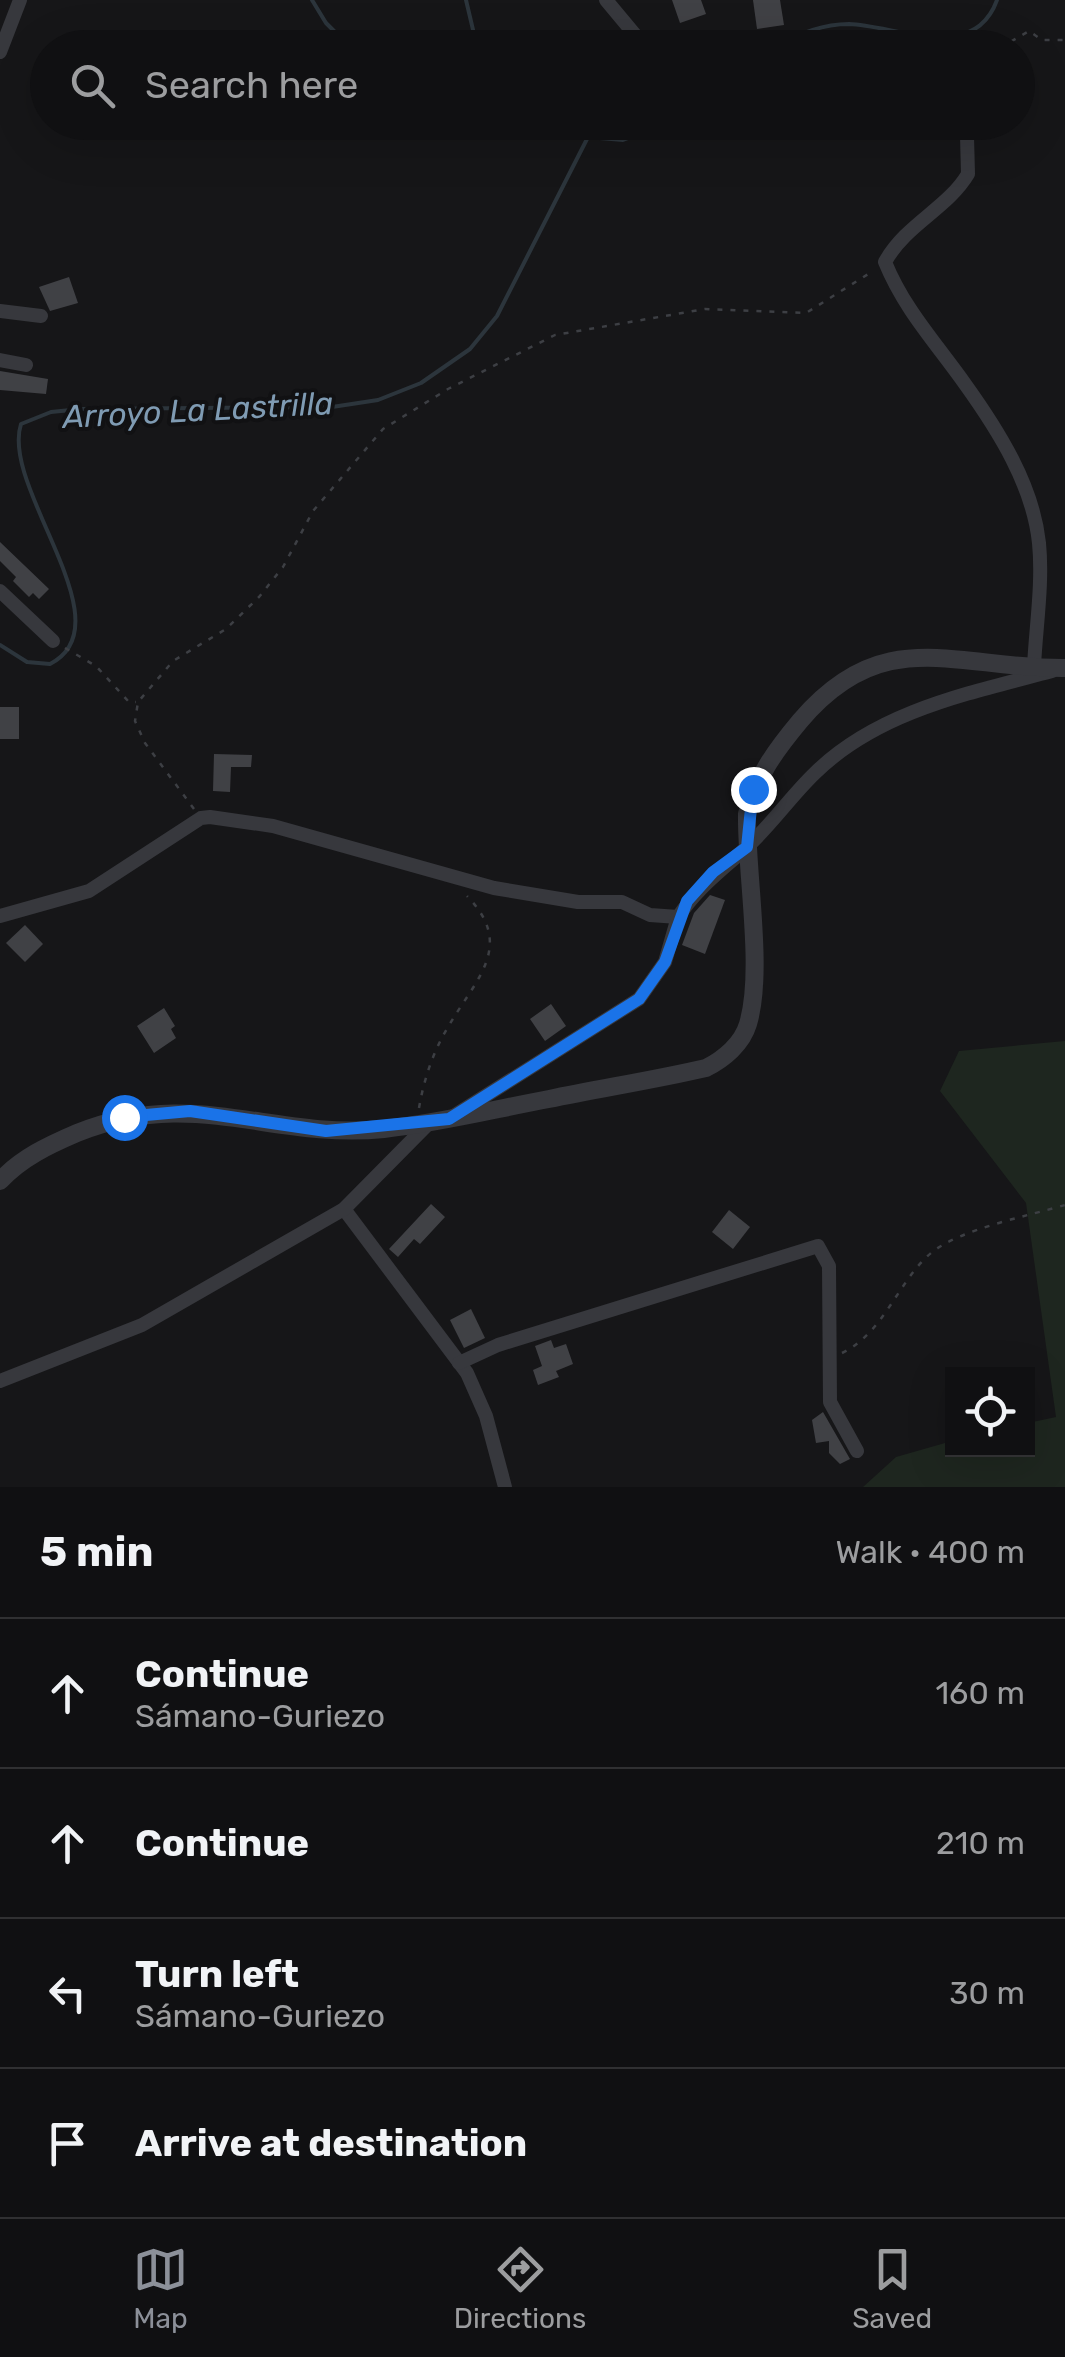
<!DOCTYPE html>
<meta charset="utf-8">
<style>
body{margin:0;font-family:Rubik,sans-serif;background:#19191b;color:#f1f3f6}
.controls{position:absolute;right:30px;bottom:30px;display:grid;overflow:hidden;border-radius:0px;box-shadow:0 10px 40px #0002}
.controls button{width:90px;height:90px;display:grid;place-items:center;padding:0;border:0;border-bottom:2px solid #303032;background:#101012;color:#f1f3f6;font:50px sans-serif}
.stop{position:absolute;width:30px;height:30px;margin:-22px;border:8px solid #1a73e8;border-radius:50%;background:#fff}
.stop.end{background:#1a73e8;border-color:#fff;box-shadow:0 2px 10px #0008}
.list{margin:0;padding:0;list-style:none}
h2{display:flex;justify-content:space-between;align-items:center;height:130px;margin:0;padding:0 40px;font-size:42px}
h2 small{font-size:32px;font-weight:400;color:#9c9d9f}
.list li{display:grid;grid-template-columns:65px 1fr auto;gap:30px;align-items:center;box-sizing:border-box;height:150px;padding:0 40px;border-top:2px solid #303032}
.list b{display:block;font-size:38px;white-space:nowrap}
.list p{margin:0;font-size:32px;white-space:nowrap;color:#9c9d9f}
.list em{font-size:32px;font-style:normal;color:#9c9d9f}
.icon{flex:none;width:55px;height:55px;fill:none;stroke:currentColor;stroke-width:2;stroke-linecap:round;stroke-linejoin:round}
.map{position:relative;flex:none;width:1065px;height:1487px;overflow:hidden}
.search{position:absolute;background:#101012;box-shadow:0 10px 40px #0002;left:30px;right:30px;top:30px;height:110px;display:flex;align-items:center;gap:25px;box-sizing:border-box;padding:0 35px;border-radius:55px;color:#9c9d9f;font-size:38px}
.sheet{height:730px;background:#101012}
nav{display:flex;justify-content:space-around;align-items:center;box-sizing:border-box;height:140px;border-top:2px solid #303032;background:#101012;font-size:28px;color:#9c9d9f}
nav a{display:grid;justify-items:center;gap:5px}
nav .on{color:#8c9099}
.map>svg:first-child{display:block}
.green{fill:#1e261f}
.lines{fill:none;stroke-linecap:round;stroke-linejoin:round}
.stream{stroke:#2c353c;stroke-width:4}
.building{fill:#404145}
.path{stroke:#3d3f44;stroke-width:2.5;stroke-dasharray:5 8;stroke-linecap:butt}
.minor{stroke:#37383d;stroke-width:14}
.tertiary{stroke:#37383d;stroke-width:18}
.route{stroke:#1a73e8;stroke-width:12}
.labels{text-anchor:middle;stroke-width:8;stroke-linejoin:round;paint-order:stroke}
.water-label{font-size:32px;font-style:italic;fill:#7f9bb3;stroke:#111113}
</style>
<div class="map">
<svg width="1065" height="1487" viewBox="0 0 1065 1487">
<rect width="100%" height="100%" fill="#161618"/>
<polygon class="green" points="1065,1041 1065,1487 863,1487 896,1457 952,1441 952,1450 1028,1450 1028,1423 1056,1417 1026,1203 940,1091 959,1051"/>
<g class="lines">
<g class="stream">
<polyline points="312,0 326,23 351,48"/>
<polyline points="466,0 474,34 469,48"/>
<path d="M774,48C797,34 822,24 849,24C898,26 974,64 997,0"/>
<polyline points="579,122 587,135"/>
<polyline points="588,137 623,140 671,122"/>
<path d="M0,645L27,662L50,664C128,624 0,488 21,424L51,412L81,409L332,407L378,400L421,383L470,349L497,316L588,137"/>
</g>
</g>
<g class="building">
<polygon points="672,0 701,0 706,14 680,23"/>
<polygon points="753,0 780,0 784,25 757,29"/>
<polygon points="69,277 78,303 50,311 39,287"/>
<polygon points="0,371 48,379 46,394 0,390"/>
<polygon points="0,542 49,589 39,599 33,593 29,597 13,581 16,577 0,561"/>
<rect x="0" y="707" width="19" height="32"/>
<polygon points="214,754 252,755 251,767 231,767 230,792 213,791"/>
<polygon points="710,895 725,900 705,954 682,945 694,913"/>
<polygon points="25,925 43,944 25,962 6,943"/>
<polygon points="551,1004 566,1026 545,1041 530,1019"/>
<polygon points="164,1008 175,1026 171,1029 176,1038 154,1053 137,1026"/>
<polygon points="431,1204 445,1217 420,1244 414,1239 398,1257 389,1249"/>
<polygon points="729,1210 750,1227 733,1249 712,1232"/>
<polygon points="471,1309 485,1338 464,1348 450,1320"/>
<polygon points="551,1340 554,1348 566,1344 573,1364 556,1371 559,1377 538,1385 533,1370 542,1366 535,1346"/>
<polygon points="823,1412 850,1459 840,1464 829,1453 829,1441 816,1443 812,1420"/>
</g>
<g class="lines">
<g class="path">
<polyline points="1000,48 1029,31 1042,40 1065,40"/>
<polyline points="65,648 96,666 129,702 136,702"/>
<polyline points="194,809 145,743 135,721 138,702 173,661 226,629 259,597 283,567 313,511 383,429 448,389 555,335 705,309 806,313 873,271"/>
<path d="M419,1108C424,1079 433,1052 448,1027C475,980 516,946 467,896"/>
<path d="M842,1353C884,1333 898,1281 931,1253C960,1229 1028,1216 1065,1205"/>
</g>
<g class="minor">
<polyline points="606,0 646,48"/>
<polyline points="825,48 874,38 895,48"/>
<polyline points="0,52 20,0"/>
<path d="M961,122L967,136L968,174C947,209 906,224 885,262C904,309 936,343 965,384C998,430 1033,485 1039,543C1043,583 1036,626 1034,666"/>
<polyline points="0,311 41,316"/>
<polyline points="0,360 26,365"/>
<polyline points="0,591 53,641"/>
<path d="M0,916L89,891L201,818L210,817L273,826L494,888L578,902H622L650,915L678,917C698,887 721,871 747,847C772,824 791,796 815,773C878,711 970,693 1052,671"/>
<polyline points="452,1117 639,999 665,962 678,917"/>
<polyline points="344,1209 467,1373 486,1416 505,1487"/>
<polyline points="459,1363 498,1345 818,1246 829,1266 830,1402 857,1451"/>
<polyline points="0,1381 142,1325 344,1209 429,1123"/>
</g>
<path class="tertiary" d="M0,1181C21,1158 49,1145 77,1133C193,1086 270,1140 384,1129C440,1123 495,1109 549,1099C602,1088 654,1080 706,1068C724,1059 742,1044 748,1024C764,970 746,874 747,814C756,777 775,751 800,721C884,622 956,669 1065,668"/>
</g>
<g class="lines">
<polyline class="route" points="124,1117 190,1111 326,1131 449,1119 639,999 665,962 687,901 713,872 747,847 753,789"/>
</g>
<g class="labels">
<g class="water-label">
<text transform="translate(198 410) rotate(-3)" y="11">Arroyo La Lastrilla</text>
</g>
</g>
</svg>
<div class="controls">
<button><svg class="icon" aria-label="locate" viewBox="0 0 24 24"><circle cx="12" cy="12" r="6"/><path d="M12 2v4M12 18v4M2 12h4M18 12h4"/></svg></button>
</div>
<div class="stop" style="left:124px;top:1117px"></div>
<div class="stop end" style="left:753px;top:789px"></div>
<div class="search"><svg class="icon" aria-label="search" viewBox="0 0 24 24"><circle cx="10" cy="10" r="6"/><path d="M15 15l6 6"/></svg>Search here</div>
</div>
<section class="sheet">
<h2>5 min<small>Walk · 400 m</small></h2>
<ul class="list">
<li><svg class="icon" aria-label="ahead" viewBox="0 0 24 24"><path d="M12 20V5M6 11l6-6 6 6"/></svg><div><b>Continue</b><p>Sámano-Guriezo</p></div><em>160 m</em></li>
<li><svg class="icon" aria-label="ahead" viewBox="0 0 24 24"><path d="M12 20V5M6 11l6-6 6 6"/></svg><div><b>Continue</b></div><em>210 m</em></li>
<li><svg class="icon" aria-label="left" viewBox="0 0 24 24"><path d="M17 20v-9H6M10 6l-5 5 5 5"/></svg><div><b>Turn left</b><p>Sámano-Guriezo</p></div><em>30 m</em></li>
<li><svg class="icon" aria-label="arrive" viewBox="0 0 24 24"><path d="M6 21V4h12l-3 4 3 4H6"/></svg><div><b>Arrive at destination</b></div></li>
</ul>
</section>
<nav>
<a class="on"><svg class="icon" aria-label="map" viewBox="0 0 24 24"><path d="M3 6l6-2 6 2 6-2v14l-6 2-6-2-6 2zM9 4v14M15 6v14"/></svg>Map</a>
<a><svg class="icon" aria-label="directions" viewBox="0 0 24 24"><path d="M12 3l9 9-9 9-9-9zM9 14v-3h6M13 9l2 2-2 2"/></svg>Directions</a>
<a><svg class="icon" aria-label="saved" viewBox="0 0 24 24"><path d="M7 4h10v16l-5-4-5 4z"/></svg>Saved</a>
</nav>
